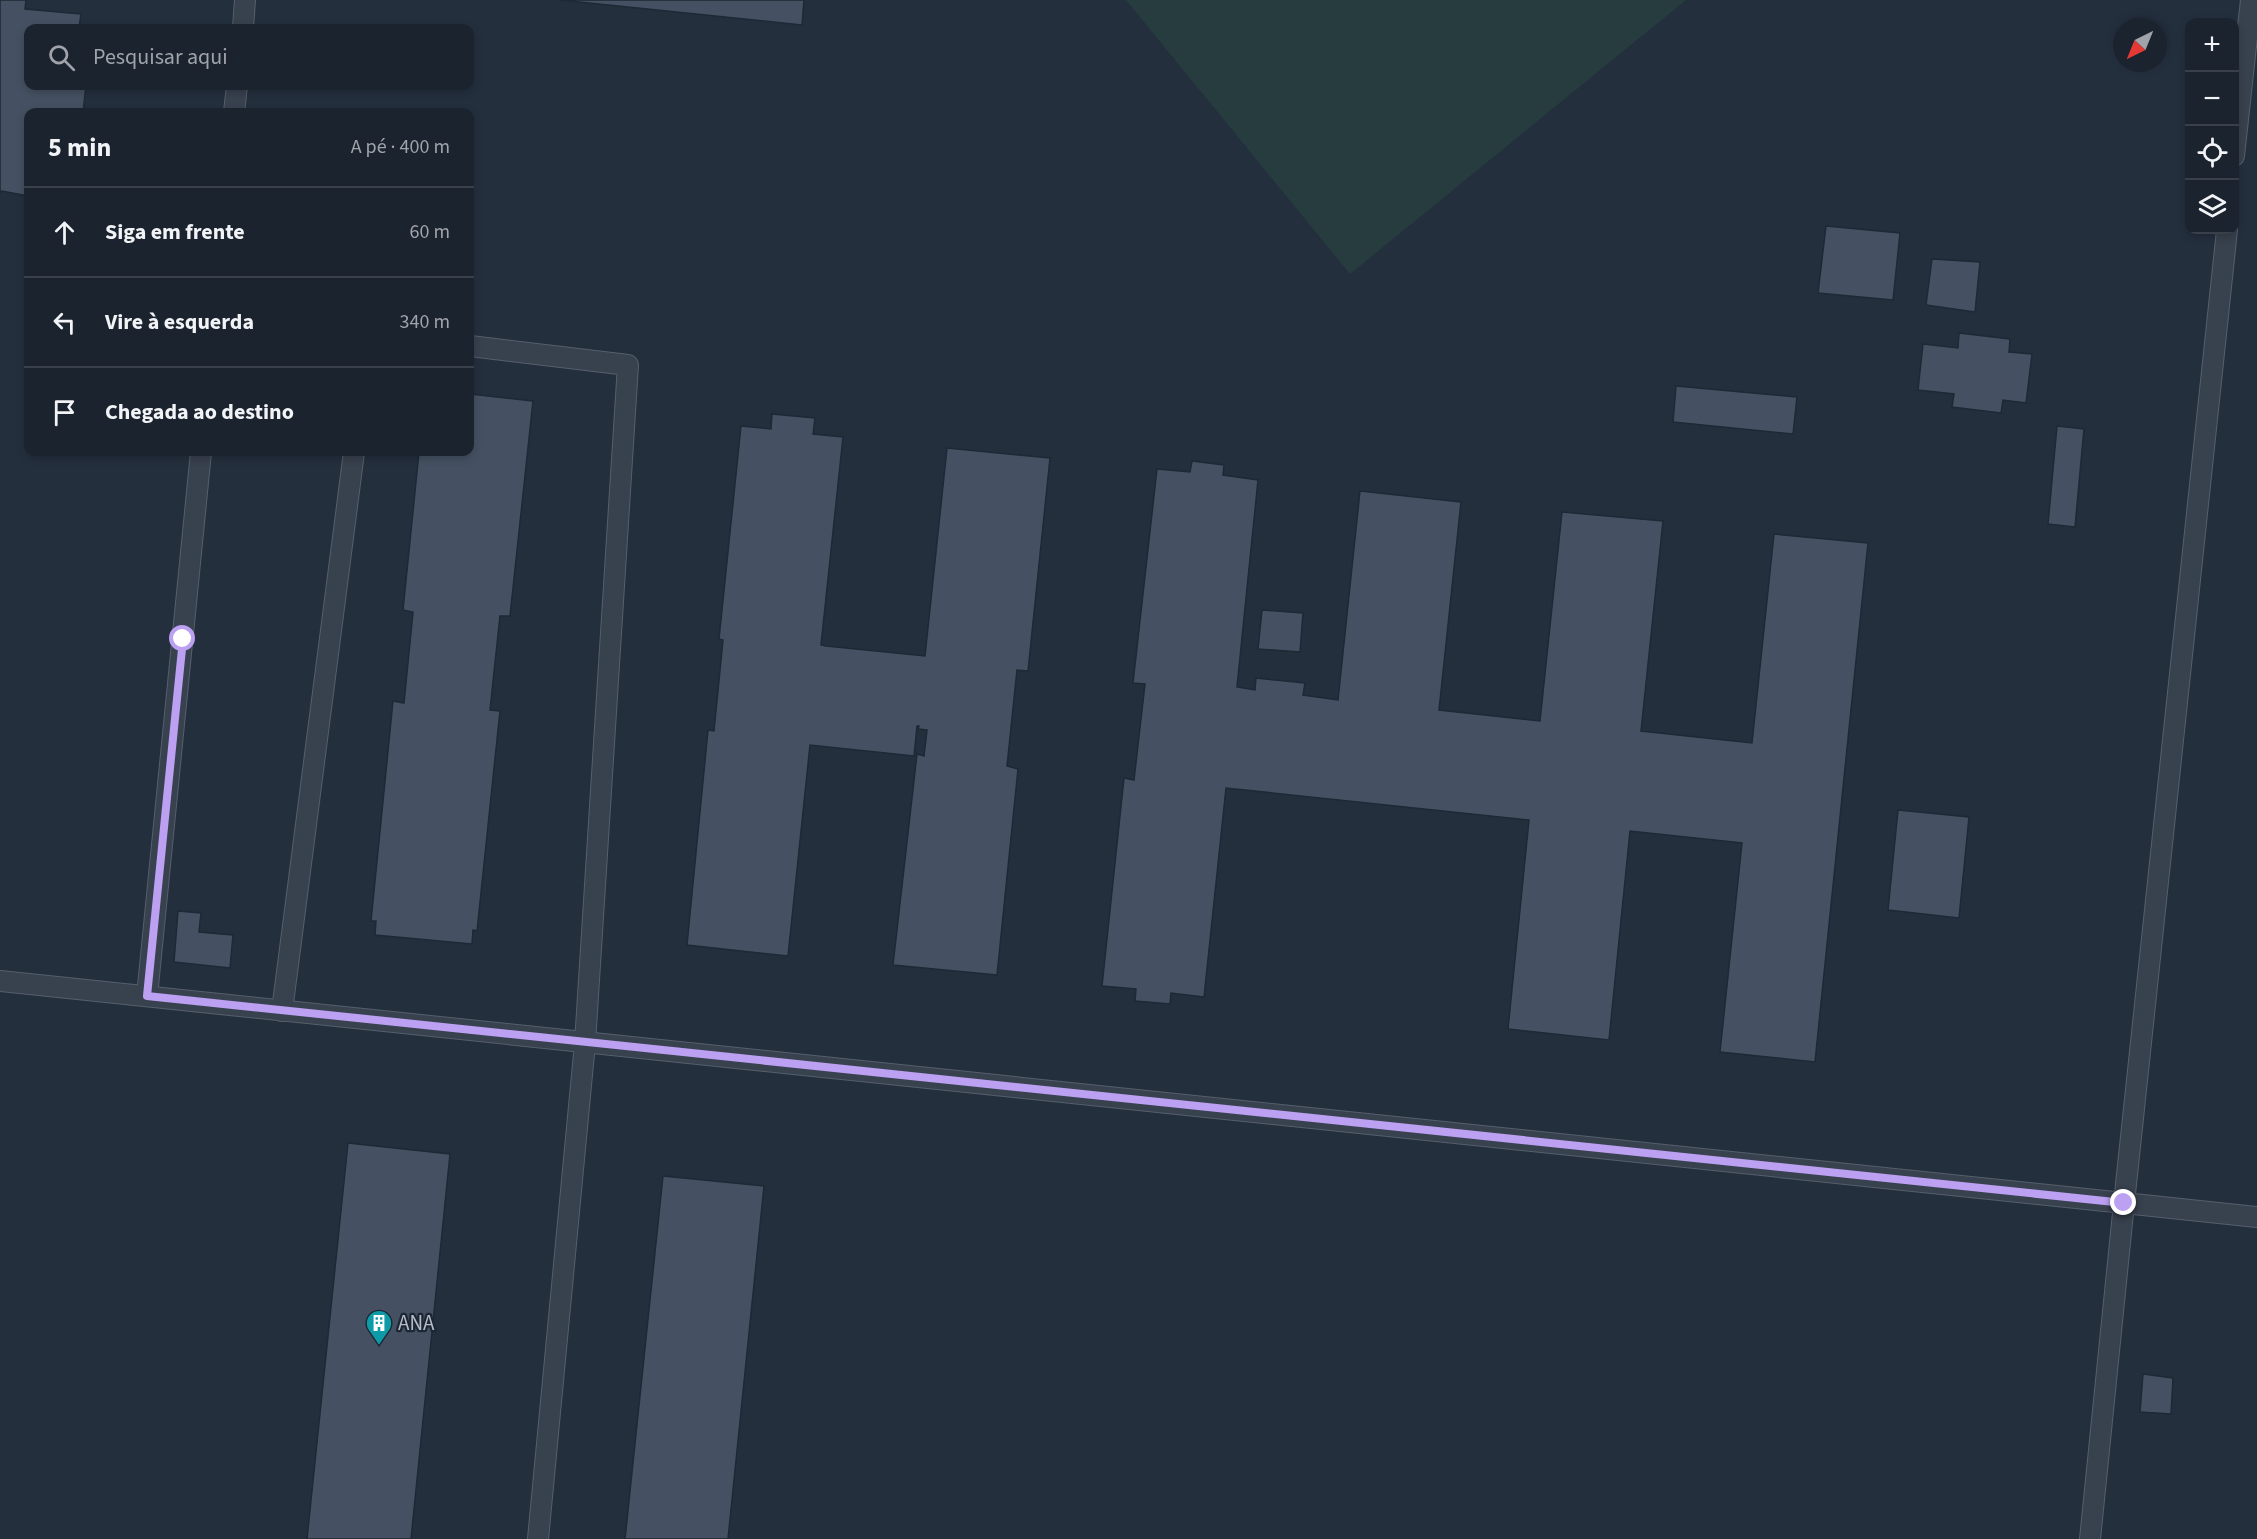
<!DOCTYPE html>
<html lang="pt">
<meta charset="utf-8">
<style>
body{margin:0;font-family:"Source Sans 3",sans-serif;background:#242b36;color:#f1f3f6}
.controls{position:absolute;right:18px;top:18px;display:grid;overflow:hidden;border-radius:12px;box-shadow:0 3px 9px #0003}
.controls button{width:54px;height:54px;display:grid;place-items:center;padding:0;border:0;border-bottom:2px solid #39404a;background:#1b232e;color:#f1f3f6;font:30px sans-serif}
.compass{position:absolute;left:2113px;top:18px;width:54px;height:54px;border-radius:50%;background:#1b232e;box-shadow:0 3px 9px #0003;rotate:223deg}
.stop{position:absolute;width:18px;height:18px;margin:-14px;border:4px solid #bca0f2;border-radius:50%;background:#fff}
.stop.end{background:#bca0f2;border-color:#fff;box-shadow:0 2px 6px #0008}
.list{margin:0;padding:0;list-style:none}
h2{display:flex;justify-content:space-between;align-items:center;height:78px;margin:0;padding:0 24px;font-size:26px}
h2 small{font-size:20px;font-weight:400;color:#a0a4aa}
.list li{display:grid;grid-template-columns:39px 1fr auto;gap:18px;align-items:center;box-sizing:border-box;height:90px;padding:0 24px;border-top:2px solid #39404a}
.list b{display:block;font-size:22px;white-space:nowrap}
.list em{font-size:20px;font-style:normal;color:#a0a4aa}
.icon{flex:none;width:33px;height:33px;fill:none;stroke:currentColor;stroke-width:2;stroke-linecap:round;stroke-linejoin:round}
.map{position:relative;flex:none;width:2257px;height:1539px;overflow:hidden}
.search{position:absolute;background:#1b232e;box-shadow:0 3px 9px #0003;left:24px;top:24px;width:450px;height:66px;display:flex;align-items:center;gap:15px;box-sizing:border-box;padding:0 21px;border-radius:12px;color:#a0a4aa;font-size:22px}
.panel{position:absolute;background:#1b232e;box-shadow:0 3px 9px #0003;left:24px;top:108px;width:450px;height:348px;border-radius:12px}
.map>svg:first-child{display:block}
.green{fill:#263c3f}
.building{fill:#455162;stroke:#1f2835;stroke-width:1.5}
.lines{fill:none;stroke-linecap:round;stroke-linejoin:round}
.lane-casing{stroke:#565f6c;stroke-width:22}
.lane{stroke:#38414e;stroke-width:20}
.route{stroke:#bca0f2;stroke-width:8}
.labels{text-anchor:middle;stroke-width:4.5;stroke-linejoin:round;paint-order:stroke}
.poi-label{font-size:21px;fill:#b4bcc9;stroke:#1d2633;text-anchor:start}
</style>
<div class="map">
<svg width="2257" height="1539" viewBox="0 0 2257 1539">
<rect width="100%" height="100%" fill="#242f3e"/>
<polygon class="green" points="1126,0 1686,0 1350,274"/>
<g class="building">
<polygon points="0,0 26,0 25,9 81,14 79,28 28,28 28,86 86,86 83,112 28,112 28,196 2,191 0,193"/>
<polygon points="560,0 804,0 802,25"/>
<polygon points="1826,226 1900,233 1893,300 1818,293"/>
<polygon points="1932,259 1980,262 1975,312 1926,305"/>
<polygon points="1959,333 2010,339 2009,352 2032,354 2026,403 2003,400 2001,413 1952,407 1954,394 1918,390 1923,344 1958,348"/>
<polygon points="1676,386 1797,397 1793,434 1673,422"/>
<polygon points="470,394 533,401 510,616 500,616 490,710 500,711 477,931 473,930 472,944 375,935 376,921 371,921 393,701 404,703 413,612 403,610 419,452 470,452"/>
<polygon points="772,414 815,418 813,434 843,437 821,645 826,646 925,656 947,448 1050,458 1028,671 1017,670 1007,766 1018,769 997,975 893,965 917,754 924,756 927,730 918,729 919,726 917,726 914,756 810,745 788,956 687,945 708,730 714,731 723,640 719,639 741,426 771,429"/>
<polygon points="2057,426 2084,429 2075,527 2048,524"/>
<polygon points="1192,461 1224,465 1223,475 1258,480 1237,687 1255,690 1256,678 1305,683 1303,695 1338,700 1360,491 1461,502 1439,710 1540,721 1562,512 1663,521 1641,731 1752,743 1774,534 1868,543 1815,1062 1720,1052 1742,843 1630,831 1609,1040 1508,1029 1529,820 1226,788 1204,997 1171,993 1170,1004 1135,1001 1136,989 1102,986 1124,778 1134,780 1145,684 1133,683 1157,469 1190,472"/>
<polygon points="1262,610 1303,613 1300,652 1258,649"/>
<polygon points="1898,810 1969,817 1959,918 1888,910"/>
<polygon points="178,911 201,913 199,932 233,935 230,968 174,962"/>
<polygon points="348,1143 450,1154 411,1539 307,1539"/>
<polygon points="663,1176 764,1186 728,1539 625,1539"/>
<polygon points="2143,1374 2173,1378 2171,1414 2140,1412"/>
</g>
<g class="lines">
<g class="lane-casing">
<g id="lane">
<polyline points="243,28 245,0"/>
<polyline points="234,112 237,86"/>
<polyline points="2234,156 2251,0"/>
<polyline points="2227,230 2124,1203 2257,1217"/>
<polyline points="470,346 628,365 585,1043 538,1539"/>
<polyline points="0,981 2124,1203 2090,1539"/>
<polyline points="147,996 201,452"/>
<polyline points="282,1011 354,452"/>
</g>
</g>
<use href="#lane" class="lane"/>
</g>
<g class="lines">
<polyline class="route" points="183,639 147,996 2124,1203"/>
</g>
<defs>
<g id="building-pin" transform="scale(1.35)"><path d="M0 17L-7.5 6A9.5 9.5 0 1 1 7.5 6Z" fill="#0f9aa8" stroke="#1d2633"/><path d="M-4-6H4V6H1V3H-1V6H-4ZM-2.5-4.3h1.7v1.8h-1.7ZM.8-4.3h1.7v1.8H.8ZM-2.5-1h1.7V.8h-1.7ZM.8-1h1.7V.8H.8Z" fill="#fff"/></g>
</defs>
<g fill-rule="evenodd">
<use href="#building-pin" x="379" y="1323"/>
</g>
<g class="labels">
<g class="poi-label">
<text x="398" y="1330">ANA</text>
</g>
</g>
</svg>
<div class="controls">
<button>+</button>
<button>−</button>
<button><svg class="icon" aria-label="locate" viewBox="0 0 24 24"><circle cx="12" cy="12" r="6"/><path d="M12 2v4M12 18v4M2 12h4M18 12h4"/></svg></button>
<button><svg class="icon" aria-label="layers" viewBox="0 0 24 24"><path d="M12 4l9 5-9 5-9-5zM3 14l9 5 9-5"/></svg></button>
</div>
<svg class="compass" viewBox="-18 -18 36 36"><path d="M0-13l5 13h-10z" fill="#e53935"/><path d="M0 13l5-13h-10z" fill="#a0a4aa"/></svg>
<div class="stop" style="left:183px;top:639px"></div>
<div class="stop end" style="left:2124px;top:1203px"></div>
<div class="search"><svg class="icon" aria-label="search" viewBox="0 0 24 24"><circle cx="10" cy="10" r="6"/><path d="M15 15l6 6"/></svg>Pesquisar aqui</div>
<section class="panel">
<h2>5 min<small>A pé · 400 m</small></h2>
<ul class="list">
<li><svg class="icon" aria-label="ahead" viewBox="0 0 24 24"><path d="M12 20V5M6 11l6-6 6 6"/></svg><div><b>Siga em frente</b></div><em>60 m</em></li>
<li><svg class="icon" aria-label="left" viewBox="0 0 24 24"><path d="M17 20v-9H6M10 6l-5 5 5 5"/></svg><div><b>Vire à esquerda</b></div><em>340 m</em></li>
<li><svg class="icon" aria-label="arrive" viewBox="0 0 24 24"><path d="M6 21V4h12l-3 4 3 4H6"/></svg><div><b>Chegada ao destino</b></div></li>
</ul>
</section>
</div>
